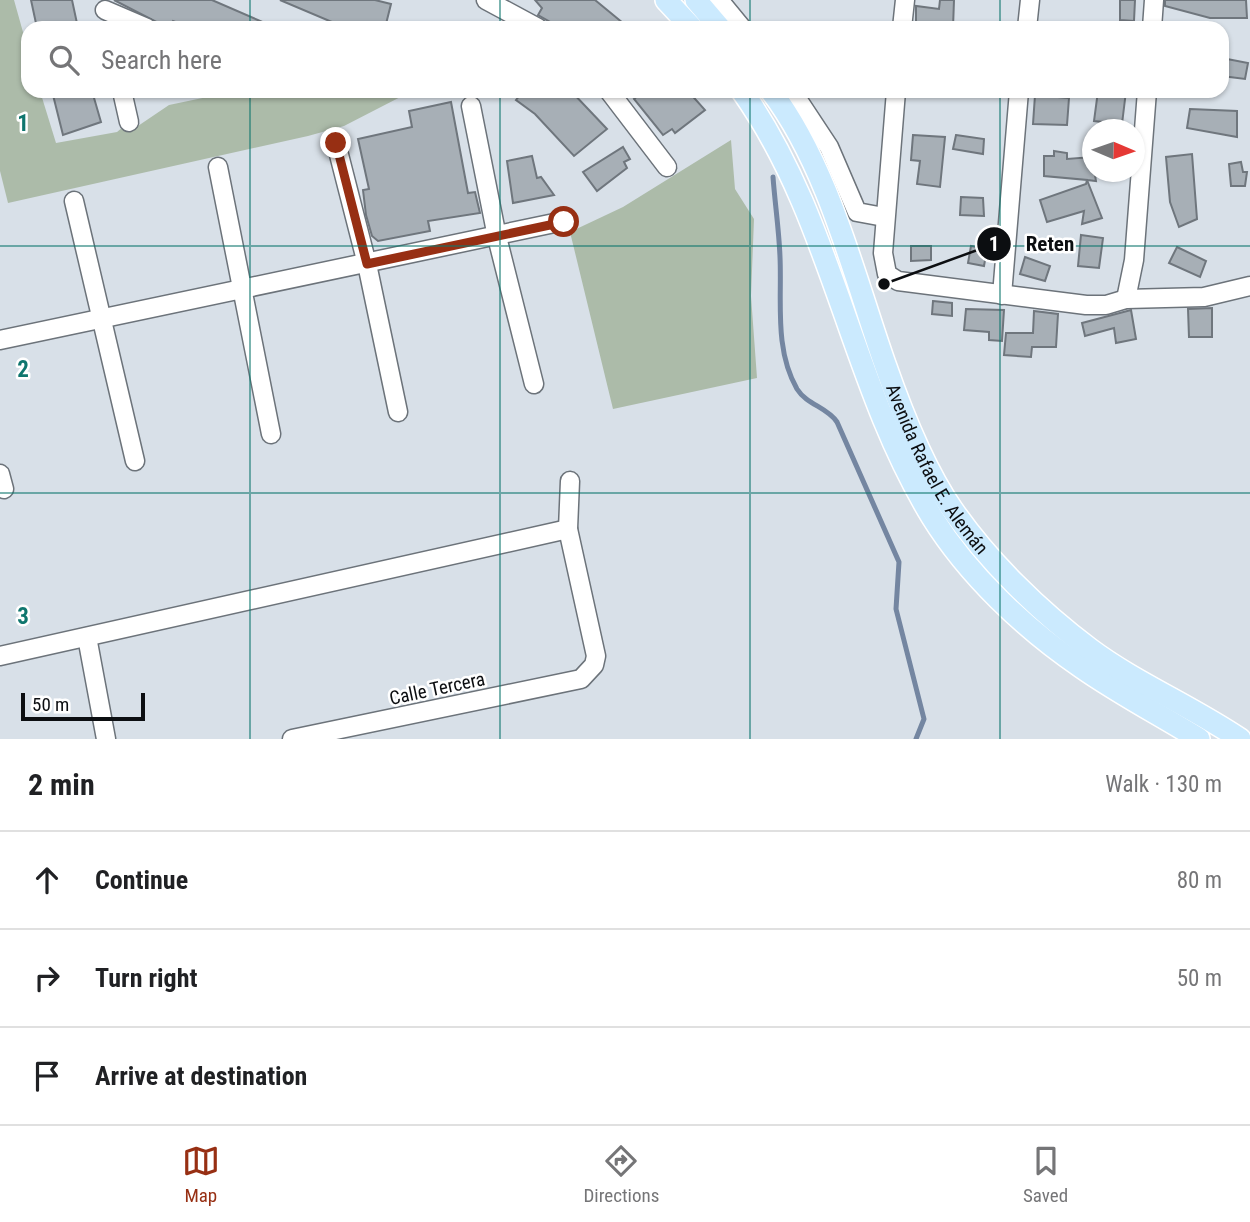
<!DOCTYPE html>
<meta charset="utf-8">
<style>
body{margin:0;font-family:"Roboto Condensed",sans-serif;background:#f2f2f2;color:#202124}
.compass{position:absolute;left:1082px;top:119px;width:63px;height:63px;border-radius:50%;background:#fff;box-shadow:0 2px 5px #0004;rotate:92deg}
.scale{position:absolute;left:21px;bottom:18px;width:124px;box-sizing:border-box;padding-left:7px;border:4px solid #0c0e11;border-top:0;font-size:19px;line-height:24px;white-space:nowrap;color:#0c0e11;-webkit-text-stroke:5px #fff;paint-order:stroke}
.stop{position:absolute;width:21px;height:21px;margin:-16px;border:5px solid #972f13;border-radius:50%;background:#fff}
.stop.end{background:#972f13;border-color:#fff;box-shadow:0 2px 7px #0008}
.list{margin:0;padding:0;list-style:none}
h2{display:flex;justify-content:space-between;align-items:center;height:91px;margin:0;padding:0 28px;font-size:30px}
h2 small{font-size:23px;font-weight:400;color:#757577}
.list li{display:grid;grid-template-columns:46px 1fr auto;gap:21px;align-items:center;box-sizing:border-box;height:98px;padding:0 28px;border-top:2px solid #e0e0e0}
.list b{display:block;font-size:26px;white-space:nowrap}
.list em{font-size:23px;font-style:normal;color:#757577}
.icon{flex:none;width:38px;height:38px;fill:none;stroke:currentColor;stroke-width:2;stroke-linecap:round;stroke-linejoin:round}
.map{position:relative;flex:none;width:1250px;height:739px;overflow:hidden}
.search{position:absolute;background:#fff;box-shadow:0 2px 5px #0004;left:21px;right:21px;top:21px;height:77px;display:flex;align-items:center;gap:18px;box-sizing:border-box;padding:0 24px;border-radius:21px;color:#757577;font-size:26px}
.sheet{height:385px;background:#fff}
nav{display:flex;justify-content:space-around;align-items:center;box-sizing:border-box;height:98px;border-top:2px solid #e0e0e0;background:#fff;font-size:19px;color:#757577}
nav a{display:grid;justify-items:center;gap:4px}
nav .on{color:#972f13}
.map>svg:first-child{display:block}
.green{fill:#acbba9}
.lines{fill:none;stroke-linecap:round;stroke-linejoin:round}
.stream{stroke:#7486a1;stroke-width:5}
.building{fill:#a7afb6;stroke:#6f767d;stroke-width:2}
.minor-casing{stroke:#6c737a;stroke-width:21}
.major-casing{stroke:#fff;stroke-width:24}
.minor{stroke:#fff;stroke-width:18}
.major{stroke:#cbeafe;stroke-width:21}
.route{stroke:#972f13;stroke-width:9}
.grid{fill:none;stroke:#0f766e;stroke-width:2;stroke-opacity:0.55}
.labels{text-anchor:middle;stroke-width:5;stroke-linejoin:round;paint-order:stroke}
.street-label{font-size:19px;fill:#0c0e11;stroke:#fff}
.grid-label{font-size:23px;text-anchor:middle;font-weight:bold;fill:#0f766e;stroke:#fff;stroke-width:5;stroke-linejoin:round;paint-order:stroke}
.leader{fill:none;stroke:#0c0e11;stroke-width:2.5}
.callout-dot{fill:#0c0e11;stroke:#fff;stroke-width:2.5}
.mark-label{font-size:21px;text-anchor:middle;font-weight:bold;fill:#fff}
.callout-label{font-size:21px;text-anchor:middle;font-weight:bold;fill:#0c0e11;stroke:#fff;stroke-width:5;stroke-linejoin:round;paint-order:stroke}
</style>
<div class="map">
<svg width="1250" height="739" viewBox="0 0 1250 739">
<rect width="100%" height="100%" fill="#d8e0e8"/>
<g class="green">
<polygon points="0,0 14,0 28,50 28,91 40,91 56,143 117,132 129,122 135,128 169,105 236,91 412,91 344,126 308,136 8,203 0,171"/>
<polygon points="731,140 735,189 754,219 751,296 757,378 613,409 570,232 623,207"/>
</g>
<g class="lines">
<path class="stream" d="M773,177C775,204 779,230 780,257C782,300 774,349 797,389C807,405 827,407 837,422L899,562L896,609L924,719L916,739"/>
</g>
<g class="building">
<polygon points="31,0 72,0 78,28 37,28"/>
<polygon points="114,0 212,0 274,27 190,28 173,21 168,28"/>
<polygon points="280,0 375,0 391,4 385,28 346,28"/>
<polygon points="535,0 595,0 629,28 561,28 538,15 542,8"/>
<polygon points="940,0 954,0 953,28 916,28 916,6 939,9"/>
<polygon points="1120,0 1135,0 1134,21 1120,20"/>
<polygon points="1165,0 1246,0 1247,18 1210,18 1165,6"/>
<polygon points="1222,58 1248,63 1245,79 1222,76"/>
<polygon points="52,91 92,91 101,122 63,135"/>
<polygon points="516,91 571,91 607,129 574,156 535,114 516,100 520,95"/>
<polygon points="644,91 688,91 705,110 675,133 672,129 663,135 634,99"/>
<polygon points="1098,91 1126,91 1122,124 1094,121"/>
<polygon points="1035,95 1069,98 1067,125 1033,124"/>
<polygon points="451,102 468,193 475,192 480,213 428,221 430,231 378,241 372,236 366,215 363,190 369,189 358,139 412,127 409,111"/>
<polygon points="1190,109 1237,111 1237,137 1187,128"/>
<polygon points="913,135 945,137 940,187 917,184 920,161 911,160"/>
<polygon points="956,135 984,139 983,154 953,149"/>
<polygon points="623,147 630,159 624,162 627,168 597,191 583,172"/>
<polygon points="1054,151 1067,153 1067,159 1092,157 1096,181 1087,180 1102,218 1082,224 1084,211 1047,222 1040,200 1086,184 1087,180 1044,176 1044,156 1054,156"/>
<polygon points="1192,154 1197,219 1179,227 1170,202 1166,157"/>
<polygon points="532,156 537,178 541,177 554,195 513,203 507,161"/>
<polygon points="1241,162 1243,172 1247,172 1245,186 1231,186 1229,164"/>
<polygon points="961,197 983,198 984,216 960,215"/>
<polygon points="1081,235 1103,238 1099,268 1078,266"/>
<polygon points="911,246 931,246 931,260 911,261"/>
<polygon points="971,246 987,249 984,266 968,263"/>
<polygon points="1177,247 1206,261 1200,277 1169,263"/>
<polygon points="1025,257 1050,266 1045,281 1020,274"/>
<polygon points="933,301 952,303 952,316 932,314"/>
<polygon points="1212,308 1212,337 1189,337 1188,309"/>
<polygon points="966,309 1004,310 1002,341 989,340 989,332 964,330"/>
<polygon points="1131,310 1136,339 1116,343 1114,328 1085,336 1082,323"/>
<polygon points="1034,311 1058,314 1056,347 1032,347 1031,357 1004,355 1006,333 1033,333"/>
</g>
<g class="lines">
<g class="minor-casing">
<g id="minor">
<polyline points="486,0 538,28"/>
<polyline points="719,0 742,28"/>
<polyline points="105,10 147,28"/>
<polyline points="902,28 905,0"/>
<polyline points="1027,28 1030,0"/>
<polyline points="1152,28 1154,0"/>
<polyline points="122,91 129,122"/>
<polyline points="609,91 667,167"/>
<polyline points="792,91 829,147 857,212 884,217"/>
<polyline points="896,91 883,253 887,274 898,281 1086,305 1106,305 1126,299 1204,297 1250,286"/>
<polyline points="471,106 497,237 534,384"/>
<polyline points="336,143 367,264 398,412"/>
<polyline points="218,167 271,434"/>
<polyline points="74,201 135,461"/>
<polyline points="1002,295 1019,91"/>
<polyline points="1126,299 1134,260 1147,91"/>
<polyline points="0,340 564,221"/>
<polyline points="0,474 4,489"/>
<polyline points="87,637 106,739"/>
<polyline points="0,656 568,529"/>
<polyline points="292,739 581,679 594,665 596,656 568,529 570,481"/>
</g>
</g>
<g class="major-casing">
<g id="major">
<polyline points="666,0 692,28"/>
<polyline points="696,0 720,28"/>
<path d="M742,91C833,220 850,383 932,517C968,575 1025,629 1081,667C1118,693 1160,715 1199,739"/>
<path id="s1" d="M771,91C828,166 854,276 885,364C901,410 925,470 952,509C988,561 1039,611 1090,649C1134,682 1193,707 1240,739"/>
</g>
</g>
<use href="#minor" class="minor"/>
<use href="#major" class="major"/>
</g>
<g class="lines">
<polyline class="route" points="336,143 367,264 564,222"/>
</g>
<path class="grid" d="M250,0V28M500,0V28M750,0V28M1000,0V28M250,91V739M500,91V739M750,91V739M1000,91V739M0,246H1250M0,493H1250"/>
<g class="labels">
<g class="street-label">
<text dy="7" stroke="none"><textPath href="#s1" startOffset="415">Avenida Rafael E. Alemán</textPath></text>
<text transform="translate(437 688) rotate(-12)" y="7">Calle Tercera</text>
</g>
</g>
<g class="grid-label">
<text x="23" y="131">1</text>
<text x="23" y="377">2</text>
<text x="23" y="624">3</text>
</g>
<path class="leader" d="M884 284L994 244"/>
<g class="callout-dot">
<circle cx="884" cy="284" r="7"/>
<circle cx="994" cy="244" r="18"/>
</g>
<g class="mark-label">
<text x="994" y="251">1</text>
</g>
<g class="callout-label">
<text x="1050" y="251">Reten</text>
</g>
</svg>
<svg class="compass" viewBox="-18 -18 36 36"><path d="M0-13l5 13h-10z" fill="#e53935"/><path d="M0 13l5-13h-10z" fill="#757577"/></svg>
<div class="scale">50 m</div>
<div class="stop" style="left:564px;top:222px"></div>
<div class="stop end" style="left:336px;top:143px"></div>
<div class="search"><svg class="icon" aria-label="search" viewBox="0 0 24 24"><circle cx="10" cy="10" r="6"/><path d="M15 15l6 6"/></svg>Search here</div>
</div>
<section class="sheet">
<h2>2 min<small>Walk · 130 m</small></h2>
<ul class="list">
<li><svg class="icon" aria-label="ahead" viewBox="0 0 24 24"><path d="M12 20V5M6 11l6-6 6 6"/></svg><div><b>Continue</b></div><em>80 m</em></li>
<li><svg class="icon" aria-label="right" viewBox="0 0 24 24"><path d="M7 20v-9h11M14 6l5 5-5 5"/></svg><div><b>Turn right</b></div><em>50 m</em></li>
<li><svg class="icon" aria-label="arrive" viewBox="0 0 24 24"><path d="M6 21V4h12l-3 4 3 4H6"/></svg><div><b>Arrive at destination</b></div></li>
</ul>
</section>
<nav>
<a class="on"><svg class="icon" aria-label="map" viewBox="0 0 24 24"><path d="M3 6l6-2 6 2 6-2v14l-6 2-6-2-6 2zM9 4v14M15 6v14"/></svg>Map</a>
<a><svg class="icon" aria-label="directions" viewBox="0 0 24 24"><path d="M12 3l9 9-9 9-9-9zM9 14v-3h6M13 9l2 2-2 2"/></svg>Directions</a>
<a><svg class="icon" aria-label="saved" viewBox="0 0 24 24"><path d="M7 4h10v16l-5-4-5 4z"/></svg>Saved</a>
</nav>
